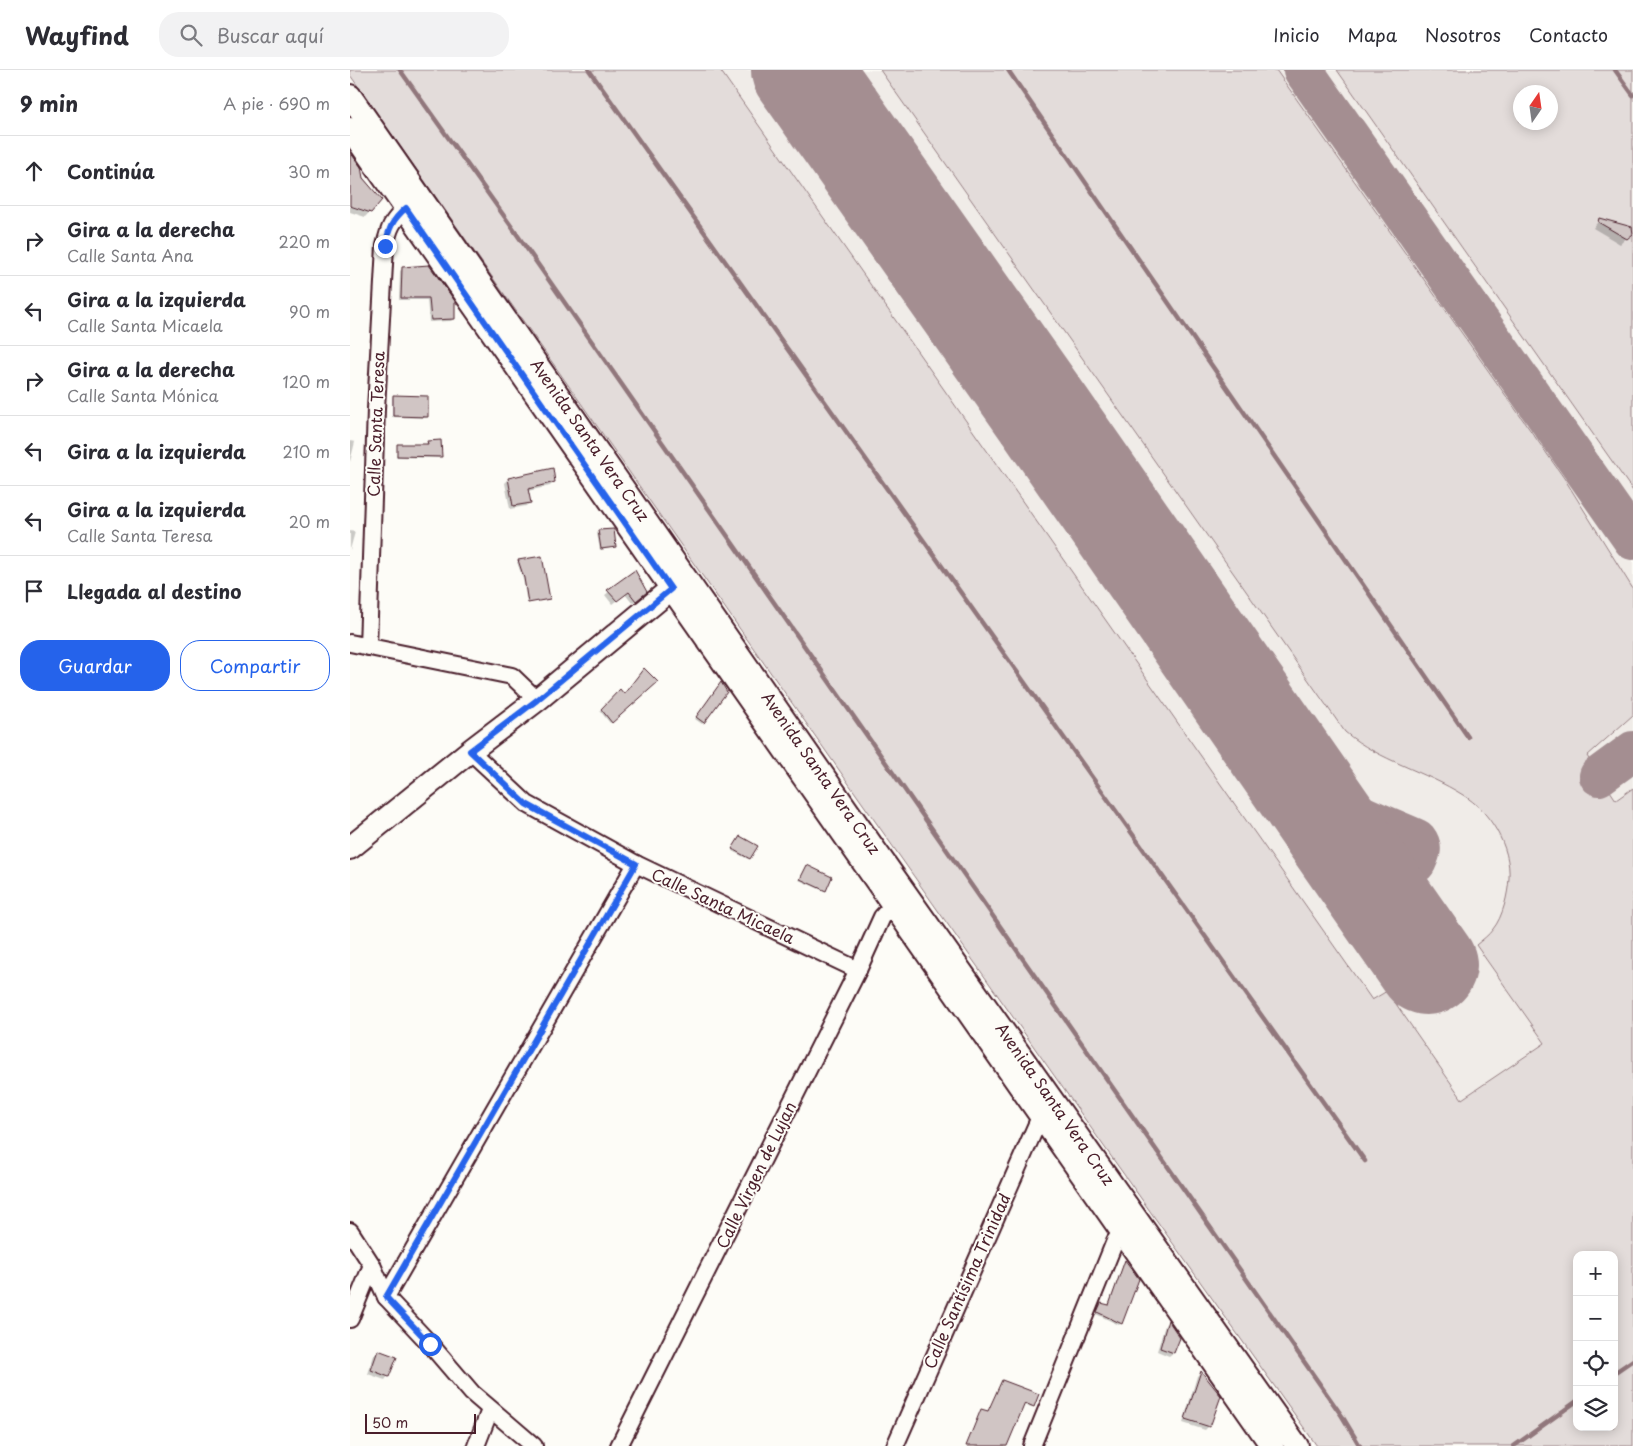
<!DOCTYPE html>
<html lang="es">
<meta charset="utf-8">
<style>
body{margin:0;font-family:"Playpen Sans",sans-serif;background:#f2f2f3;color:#2b2b33}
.controls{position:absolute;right:15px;bottom:15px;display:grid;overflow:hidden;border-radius:10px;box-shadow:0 2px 12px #0003}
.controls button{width:45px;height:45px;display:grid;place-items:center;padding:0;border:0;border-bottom:1px solid #e1e1e2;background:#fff;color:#2b2b33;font:25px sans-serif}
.compass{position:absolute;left:1163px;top:15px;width:45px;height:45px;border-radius:50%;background:#fff;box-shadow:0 2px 12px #0003;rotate:13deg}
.scale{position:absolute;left:15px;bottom:12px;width:111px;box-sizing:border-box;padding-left:5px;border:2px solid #4a1f2b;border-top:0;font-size:14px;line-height:18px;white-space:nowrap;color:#4a1f2b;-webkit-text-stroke:4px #fdfcf7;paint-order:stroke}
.stop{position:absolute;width:15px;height:15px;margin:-11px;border:4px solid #2563eb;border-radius:50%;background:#fff}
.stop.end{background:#2563eb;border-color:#fff;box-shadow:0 1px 5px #0008}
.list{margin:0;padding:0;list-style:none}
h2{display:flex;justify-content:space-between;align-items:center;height:65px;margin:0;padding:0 20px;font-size:21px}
h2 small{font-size:16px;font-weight:400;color:#7c7c81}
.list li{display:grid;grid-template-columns:32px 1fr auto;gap:15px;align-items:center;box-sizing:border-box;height:70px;padding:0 20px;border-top:1px solid #e1e1e2}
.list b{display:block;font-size:19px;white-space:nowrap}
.list p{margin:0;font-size:16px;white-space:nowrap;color:#7c7c81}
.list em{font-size:16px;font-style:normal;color:#7c7c81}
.actions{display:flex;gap:10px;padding:15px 20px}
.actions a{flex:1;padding:11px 0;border:1px solid #2563eb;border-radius:20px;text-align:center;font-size:18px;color:#2563eb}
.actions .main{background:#2563eb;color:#fff}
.icon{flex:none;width:28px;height:28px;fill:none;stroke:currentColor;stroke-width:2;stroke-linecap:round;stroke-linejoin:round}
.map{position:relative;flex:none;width:1283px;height:1376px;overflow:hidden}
header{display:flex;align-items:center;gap:30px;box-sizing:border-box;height:70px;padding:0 25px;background:#fff;border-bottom:1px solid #e1e1e2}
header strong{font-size:24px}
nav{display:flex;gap:28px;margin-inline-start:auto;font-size:18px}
.search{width:350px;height:45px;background:#f2f2f3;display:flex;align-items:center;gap:12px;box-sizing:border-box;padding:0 18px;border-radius:20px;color:#7c7c81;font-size:19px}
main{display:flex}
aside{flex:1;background:#fff}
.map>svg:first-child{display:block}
.built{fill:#f0ece8;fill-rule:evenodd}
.green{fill:#e3dcda;stroke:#967e82;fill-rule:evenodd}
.shadow{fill:#0003}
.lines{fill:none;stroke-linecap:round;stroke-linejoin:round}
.stream{stroke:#91777b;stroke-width:4.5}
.taxiway{stroke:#a48e91;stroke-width:40}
.runway{stroke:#a48e91;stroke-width:100}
.building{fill:#d0c5c4;stroke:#4a1f2b}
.street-casing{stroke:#4a1f2b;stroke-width:20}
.secondary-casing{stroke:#4a1f2b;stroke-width:26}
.street{stroke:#fdfcf7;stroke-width:16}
.secondary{stroke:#fdfcf7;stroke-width:22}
.route{stroke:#2563eb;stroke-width:6}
.labels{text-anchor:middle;stroke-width:4;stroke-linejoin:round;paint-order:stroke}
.street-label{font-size:16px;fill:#4a1f2b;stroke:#fdfcf7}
</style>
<header>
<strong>Wayfind</strong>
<div class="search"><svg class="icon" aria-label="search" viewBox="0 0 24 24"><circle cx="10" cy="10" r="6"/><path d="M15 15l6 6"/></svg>Buscar aquí</div>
<nav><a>Inicio</a><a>Mapa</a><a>Nosotros</a><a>Contacto</a></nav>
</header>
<main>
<aside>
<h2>9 min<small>A pie · 690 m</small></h2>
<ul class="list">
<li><svg class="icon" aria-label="ahead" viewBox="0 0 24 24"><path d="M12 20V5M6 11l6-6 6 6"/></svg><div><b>Continúa</b></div><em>30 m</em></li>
<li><svg class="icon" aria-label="right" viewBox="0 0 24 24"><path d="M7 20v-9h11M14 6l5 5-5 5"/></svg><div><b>Gira a la derecha</b><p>Calle Santa Ana</p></div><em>220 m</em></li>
<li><svg class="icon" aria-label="left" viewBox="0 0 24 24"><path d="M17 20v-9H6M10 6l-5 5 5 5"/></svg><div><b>Gira a la izquierda</b><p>Calle Santa Micaela</p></div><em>90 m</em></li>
<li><svg class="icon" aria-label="right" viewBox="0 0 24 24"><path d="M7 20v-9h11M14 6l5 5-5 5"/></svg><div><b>Gira a la derecha</b><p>Calle Santa Mónica</p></div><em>120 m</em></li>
<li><svg class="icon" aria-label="left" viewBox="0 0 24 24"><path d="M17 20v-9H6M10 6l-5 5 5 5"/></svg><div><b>Gira a la izquierda</b></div><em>210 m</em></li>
<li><svg class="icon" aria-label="left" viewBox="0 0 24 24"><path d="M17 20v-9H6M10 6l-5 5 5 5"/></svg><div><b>Gira a la izquierda</b><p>Calle Santa Teresa</p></div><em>20 m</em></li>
<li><svg class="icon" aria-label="arrive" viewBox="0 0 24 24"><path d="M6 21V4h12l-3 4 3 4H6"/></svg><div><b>Llegada al destino</b></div></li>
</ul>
<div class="actions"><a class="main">Guardar</a><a>Compartir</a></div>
</aside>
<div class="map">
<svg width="1283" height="1376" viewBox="0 0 1283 1376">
<rect width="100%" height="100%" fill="#fdfcf7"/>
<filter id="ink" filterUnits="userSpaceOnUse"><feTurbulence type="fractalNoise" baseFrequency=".02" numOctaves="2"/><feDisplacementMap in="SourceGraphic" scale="10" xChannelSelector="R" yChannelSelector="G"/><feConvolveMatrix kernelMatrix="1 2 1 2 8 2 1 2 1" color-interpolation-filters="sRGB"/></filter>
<g filter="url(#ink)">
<path class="built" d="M0,0H1283V1376H966L753,1075ZM1170,22H1200V52H1170ZM1227,1185H1264V1357H1227Z"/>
<g class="green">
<path d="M0,0H370L1022,930L1037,921L1112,1029L1195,973L1126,875C1132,870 1139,865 1143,859C1153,847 1158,824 1159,808C1161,777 1140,741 1113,725C1075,701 1030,691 995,662L530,0H926L1214,408L1283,519V645L1237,686L1266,730L1283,718V1376H967L753,1075L0,5ZM1227,1185H1264V1357H1227Z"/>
<path d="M987,0H1283V421ZM1170,22H1200V52H1170Z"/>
</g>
<g class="shadow">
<polygon points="0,90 31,130 15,147 0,142"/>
<polygon points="1250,149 1281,164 1270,174 1243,158"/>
<polygon points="53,198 104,248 101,251 79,252 77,230 49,230 50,201"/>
<polygon points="43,326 77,347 76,348 42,347 42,327"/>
<polygon points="0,371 5,372 0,392"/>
<polygon points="77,372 91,386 89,388 46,387 48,375 76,375"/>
<polygon points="159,409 204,412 200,416 178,421 180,432 176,436 160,439 155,413"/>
<polygon points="263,460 265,477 250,480 247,463"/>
<polygon points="0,461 5,462 0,480"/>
<polygon points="191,487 199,529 177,533 173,509 167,492"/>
<polygon points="284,502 292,525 282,533 275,524 262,534 255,525"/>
<polygon points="306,612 260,653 250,641 270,621 274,625"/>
<polygon points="371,614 376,622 352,654 345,649"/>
<polygon points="389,769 399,788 398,789 382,781"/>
<polygon points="457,796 475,820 474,821 449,810"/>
<polygon points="774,1192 771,1253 769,1255 746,1244 751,1235 758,1236"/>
<polygon points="818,1252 829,1268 823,1283 819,1286 807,1281 815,1255"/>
<polygon points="28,1282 38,1306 35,1310 18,1304 24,1285"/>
<polygon points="850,1303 859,1356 855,1360 833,1353 847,1306"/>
<polygon points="653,1311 683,1336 681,1338 673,1334 656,1376 616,1376 637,1343"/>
</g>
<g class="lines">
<g class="stream">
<polyline points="50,0 159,153 992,1346 1010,1376"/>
<polyline points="239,0 1015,1091"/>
<polyline points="658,0 1118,667"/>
<polyline points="1265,0 1283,25"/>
<polyline points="1264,1303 1283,1290"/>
<polyline points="1164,1376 1227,1331"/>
</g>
<g class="taxiway">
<polyline points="953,0 1283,470"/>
<polyline points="1249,706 1283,681"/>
<path d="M948,709C984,736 1026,751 1067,769C1074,778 1070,784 1066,793"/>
</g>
<polyline class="runway" points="451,0 696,347 1077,895"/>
</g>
<g class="building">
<polygon points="0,82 11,97 13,108 32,130 21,143 0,136"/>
<polygon points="1249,148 1282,157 1283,164 1277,169 1248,152"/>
<polygon points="79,195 105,231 105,249 81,250 79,228 51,228 52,197"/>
<polygon points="43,325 78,326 78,347 43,346"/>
<polygon points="91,370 92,387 47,386 47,374 78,374 77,371"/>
<polygon points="203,398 205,412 178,419 181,433 163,436 158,408"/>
<polygon points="264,459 266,477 251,479 248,460"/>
<polygon points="192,486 200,529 178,533 174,508 168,490"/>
<polygon points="285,500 297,522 286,531 279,522 267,531 257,520"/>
<polygon points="294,598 308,612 262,653 251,639 270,619 274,624"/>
<polygon points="371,612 377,622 354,653 346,647"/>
<polygon points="390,766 408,776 400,789 382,779"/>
<polygon points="457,795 482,807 476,821 450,809"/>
<polygon points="775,1190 789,1209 772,1254 747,1242 751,1233 759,1235"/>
<polygon points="818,1250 830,1268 824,1283 810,1278"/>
<polygon points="28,1280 47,1287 39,1307 21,1300"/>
<polygon points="851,1301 871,1326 860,1357 835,1349"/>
<polygon points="652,1310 689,1324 684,1337 675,1333 657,1376 616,1376 631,1339 638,1341"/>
</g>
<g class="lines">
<g class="street-casing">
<g id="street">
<polyline points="0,573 162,606 187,630"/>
<path d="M18,577L26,339L35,176C39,158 42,150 56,139"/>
<polyline points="120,681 177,734 286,794 508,900"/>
<polyline points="0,1161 22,1195 36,1227 80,1274 122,1323 184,1376"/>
<polyline points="36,1227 286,794"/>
<polyline points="0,1249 22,1195"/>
<polyline points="126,1376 140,1340"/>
<polyline points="269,1376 508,900 532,847 543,835"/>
<polyline points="545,1376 690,1047"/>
<polyline points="682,1376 765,1171 772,1161"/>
</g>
</g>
<g class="secondary-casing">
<g id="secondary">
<polyline points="0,26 522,776 947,1376"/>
<polyline points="0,59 922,1376"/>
<polyline points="0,778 120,681 187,630 321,519"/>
</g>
</g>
<use href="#street" class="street"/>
<use href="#secondary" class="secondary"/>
</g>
</g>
<g class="lines" filter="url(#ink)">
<path class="route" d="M35,176C39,158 42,150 56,138L321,519L187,630L120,681L176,734L286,794L36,1227L80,1274"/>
</g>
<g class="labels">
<g class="street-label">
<text transform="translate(26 354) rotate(-88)" y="6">Calle Santa Teresa</text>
<text transform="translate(240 370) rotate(55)" y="6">Avenida Santa Vera Cruz</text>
<text transform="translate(471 703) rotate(55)" y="6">Avenida Santa Vera Cruz</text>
<text transform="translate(373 836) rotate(25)" y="6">Calle Santa Micaela</text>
<text transform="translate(705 1034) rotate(55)" y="6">Avenida Santa Vera Cruz</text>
<text transform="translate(406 1105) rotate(-64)" y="6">Calle Virgen de Lujan</text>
<text transform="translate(617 1211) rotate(-66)" y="6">Calle Santísima Trinidad</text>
</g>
</g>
</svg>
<div class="controls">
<button>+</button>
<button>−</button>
<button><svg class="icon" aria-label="locate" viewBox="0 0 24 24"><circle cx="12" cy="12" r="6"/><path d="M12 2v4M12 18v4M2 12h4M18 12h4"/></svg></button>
<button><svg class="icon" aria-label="layers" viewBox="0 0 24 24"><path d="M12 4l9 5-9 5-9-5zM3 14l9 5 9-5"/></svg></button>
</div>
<svg class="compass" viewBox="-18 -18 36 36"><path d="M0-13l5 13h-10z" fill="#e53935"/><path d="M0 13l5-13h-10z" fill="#7c7c81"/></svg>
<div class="scale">50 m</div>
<div class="stop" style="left:80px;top:1274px"></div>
<div class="stop end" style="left:35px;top:176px"></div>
</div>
</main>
